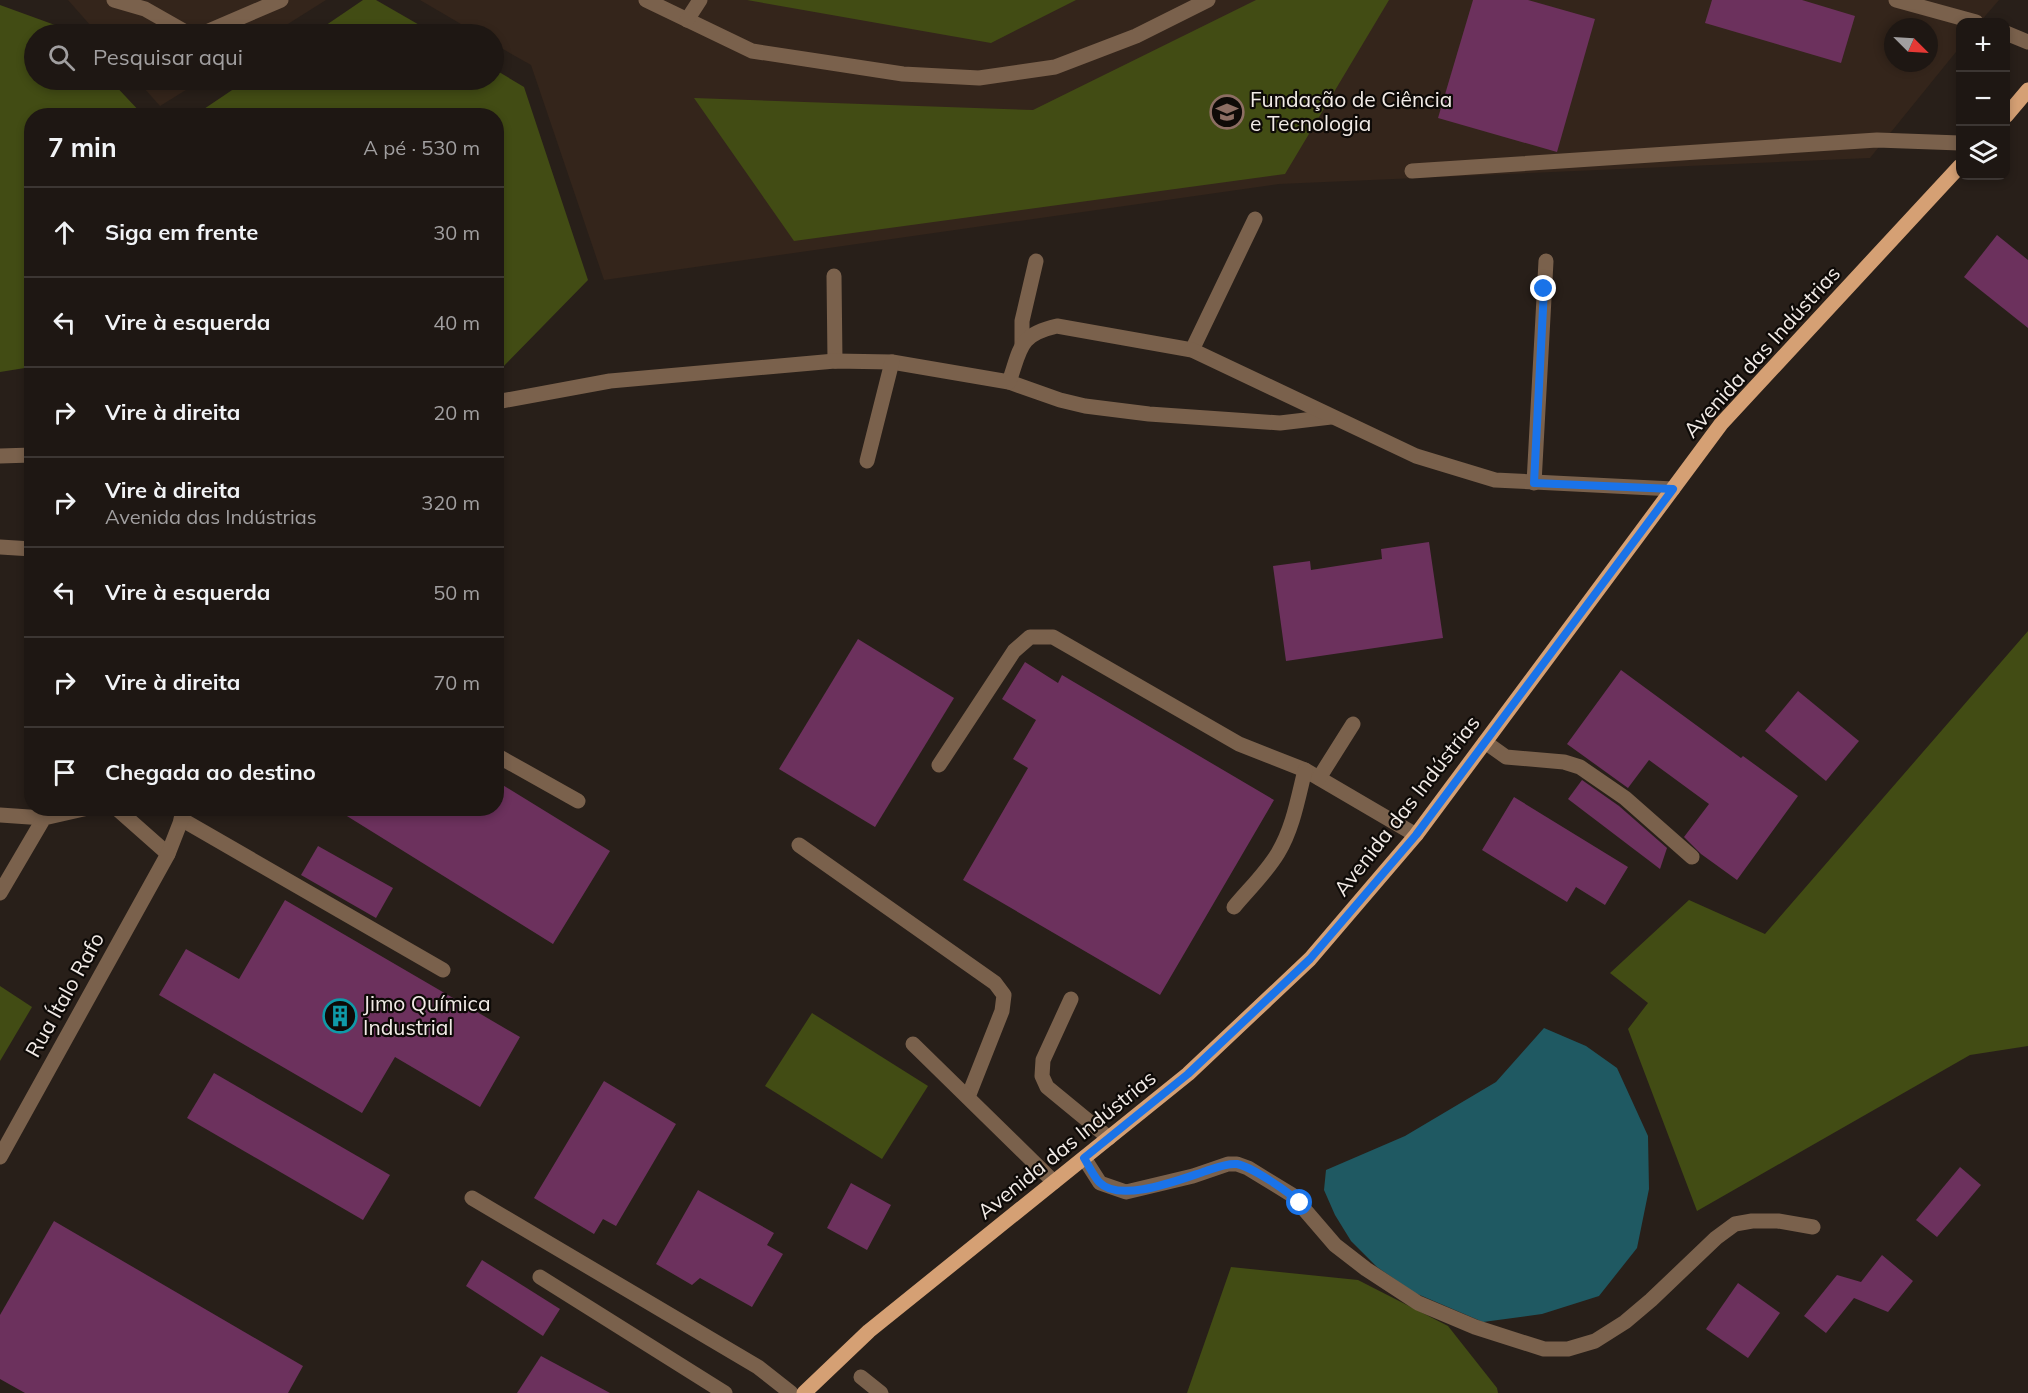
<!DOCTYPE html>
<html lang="pt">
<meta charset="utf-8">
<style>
body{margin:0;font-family:Mulish,sans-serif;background:#26201c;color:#f1f3f6}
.controls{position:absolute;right:18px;top:18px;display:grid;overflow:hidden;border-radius:12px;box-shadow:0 3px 9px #0003}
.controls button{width:54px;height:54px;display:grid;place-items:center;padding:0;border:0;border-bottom:2px solid #3c3633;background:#1e1713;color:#f1f3f6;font:30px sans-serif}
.compass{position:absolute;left:1884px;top:18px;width:54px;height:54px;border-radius:50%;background:#1e1713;box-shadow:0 3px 9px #0003;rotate:114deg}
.stop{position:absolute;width:18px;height:18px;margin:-14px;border:4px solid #1a73e8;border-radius:50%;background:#fff}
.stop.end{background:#1a73e8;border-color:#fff;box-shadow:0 2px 6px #0008}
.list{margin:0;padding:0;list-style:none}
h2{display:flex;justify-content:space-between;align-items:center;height:78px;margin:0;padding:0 24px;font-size:26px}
h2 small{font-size:20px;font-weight:400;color:#a19fa0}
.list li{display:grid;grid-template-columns:39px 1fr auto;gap:18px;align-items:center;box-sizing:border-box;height:90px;padding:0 24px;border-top:2px solid #3c3633}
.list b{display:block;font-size:22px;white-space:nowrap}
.list p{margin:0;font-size:20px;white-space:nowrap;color:#a19fa0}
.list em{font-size:20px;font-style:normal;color:#a19fa0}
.icon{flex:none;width:33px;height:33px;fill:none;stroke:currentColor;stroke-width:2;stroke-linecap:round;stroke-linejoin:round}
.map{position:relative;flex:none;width:2028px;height:1393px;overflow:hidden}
.search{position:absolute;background:#1e1713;box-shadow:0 3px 9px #0003;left:24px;top:24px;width:480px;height:66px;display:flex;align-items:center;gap:15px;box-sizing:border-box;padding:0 21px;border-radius:33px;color:#a19fa0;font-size:22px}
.panel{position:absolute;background:#1e1713;box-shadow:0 3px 9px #0003;left:24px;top:108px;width:480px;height:708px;border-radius:24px}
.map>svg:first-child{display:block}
.built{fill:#34251b;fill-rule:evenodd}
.green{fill:#424c14}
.water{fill:#1f5962}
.building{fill:#6c315d}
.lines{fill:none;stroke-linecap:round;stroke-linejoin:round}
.minor{stroke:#7a614c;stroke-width:15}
.major{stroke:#d5a074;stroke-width:15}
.route{stroke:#1a73e8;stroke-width:8}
.labels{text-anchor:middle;stroke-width:4.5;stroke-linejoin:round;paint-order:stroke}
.poi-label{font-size:21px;fill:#f2ebe7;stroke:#0e0a07;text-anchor:start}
.street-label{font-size:21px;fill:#f2ebe7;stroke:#0e0a07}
</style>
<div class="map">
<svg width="2028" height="1393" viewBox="0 0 2028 1393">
<rect width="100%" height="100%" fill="#281f19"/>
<g class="built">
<polygon points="68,0 326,0 272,34 98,34"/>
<path d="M420,0H1999L1980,22H1960V47L1870,158L1279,184L604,280L531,65L494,44V34H478ZM1893,27H1929V63H1893Z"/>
<polygon points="137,80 202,80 160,106"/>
</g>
<g class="green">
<polygon points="363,0 376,0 435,34 313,34"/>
<polygon points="747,0 1076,0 991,43"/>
<polygon points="1256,0 1389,0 1285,174 794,241 694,98 1033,110"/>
<polygon points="0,5 66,29 70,34 34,34 34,80 110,80 143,115 32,116 31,367 0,372"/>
<polygon points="494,69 524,87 588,280 501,369 497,370 496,116 195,115 247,80 494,80"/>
<polygon points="2028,631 2028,1046 1970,1055 1697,1211 1628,1029 1648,1003 1610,973 1689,900 1765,934"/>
<polygon points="0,986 32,1007 0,1061"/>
<polygon points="812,1013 928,1086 882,1159 765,1086"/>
<polygon points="1231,1267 1358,1280 1448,1326 1497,1388 1498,1393 1187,1393"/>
</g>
<polygon class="water" points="1544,1028 1586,1046 1617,1068 1648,1136 1649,1189 1637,1248 1599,1296 1542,1314 1483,1322 1415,1293 1377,1267 1351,1241 1335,1215 1324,1190 1326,1170 1405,1136 1496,1082"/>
<g class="building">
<polygon points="1473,0 1528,0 1595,19 1557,152 1438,118"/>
<polygon points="1712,0 1802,0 1855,16 1841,63 1705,23"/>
<polygon points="1997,235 2028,260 2028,328 1964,277"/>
<polygon points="1429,542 1443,638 1286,661 1273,566 1310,561 1311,570 1382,559 1381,549"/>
<polygon points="858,639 954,698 875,827 779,769"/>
<polygon points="1025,662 1058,683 1062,675 1274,800 1160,995 963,880 1028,768 1013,759 1036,720 1002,699"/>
<polygon points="1621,670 1741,758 1743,756 1798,796 1737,880 1701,854 1684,837 1709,804 1649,760 1628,788 1567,744"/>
<polygon points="1798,691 1859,741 1826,781 1765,731"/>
<polygon points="1582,780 1619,806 1667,848 1660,869 1568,799"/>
<polygon points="496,781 610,851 553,944 334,808 496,808"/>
<polygon points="1514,797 1628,867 1605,905 1576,887 1567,902 1482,850"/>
<polygon points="318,846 393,888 376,918 301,875"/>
<polygon points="285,900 520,1037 480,1107 395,1057 362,1113 159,995 186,949 239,979"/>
<polygon points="214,1073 390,1175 363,1220 187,1118"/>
<polygon points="604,1081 676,1124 616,1226 603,1219 594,1234 534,1198"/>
<polygon points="1960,1167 1981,1185 1937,1237 1916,1220"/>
<polygon points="851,1183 891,1205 867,1250 827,1228"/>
<polygon points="698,1190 774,1233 767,1245 783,1254 752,1307 700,1278 692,1285 656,1264"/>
<polygon points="54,1221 303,1366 288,1393 25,1393 0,1379 0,1315"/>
<polygon points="1882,1255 1913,1281 1888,1312 1854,1298 1826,1333 1804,1316 1837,1275 1861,1282"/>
<polygon points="482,1260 560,1309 543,1336 466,1286"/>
<polygon points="1738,1283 1780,1313 1748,1358 1706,1329"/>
<polygon points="541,1356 610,1393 517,1393"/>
</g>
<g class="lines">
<g class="minor">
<polyline points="114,0 145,9 189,34"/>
<polyline points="646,0 752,51 903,74 979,78 1055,67 1136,36 1208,0"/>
<polyline points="1896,0 1976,22"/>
<polyline points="687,20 700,0"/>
<polyline points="2006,33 2028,42"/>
<polyline points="202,34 281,0"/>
<polyline points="1412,171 1877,140 1960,143"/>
<polyline points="834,276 835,361"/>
<polyline points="1022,344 1022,321 1036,261"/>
<polyline points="1192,350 1255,219"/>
<polyline points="1009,382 1060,400 1085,406 1149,414 1280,423 1331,417"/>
<path d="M496,402L610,381L835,361L892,362L1009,382C1021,348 1018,335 1057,326L1192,350L1416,456L1495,480L1673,489"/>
<polyline points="0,456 32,455"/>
<polyline points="867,461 892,362"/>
<polyline points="1534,483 1546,261"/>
<polyline points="0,547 32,549"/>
<polyline points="1485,742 1506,757 1564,762 1580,767 1625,798 1692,857"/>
<polyline points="496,755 578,801"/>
<polyline points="939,765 1014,651 1030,637 1053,637 1239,744 1305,770 1416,835"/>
<polyline points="1319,778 1353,724"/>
<polyline points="116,808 168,854"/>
<polyline points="0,815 44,818"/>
<polyline points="181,819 443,970"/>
<polyline points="799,845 995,983 1004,995 1002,1011 968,1097"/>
<polyline points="0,893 44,818 88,808"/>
<path d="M1234,907C1248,890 1266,873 1278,853C1293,828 1298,798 1305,770"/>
<polyline points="1071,999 1043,1060 1042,1076 1047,1087 1109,1138"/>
<polyline points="913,1044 1054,1182"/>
<polyline points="0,1157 168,854 186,808"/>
<polyline points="1084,1158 1100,1183 1126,1192 1193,1176 1228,1164 1237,1164 1248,1168 1292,1195 1335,1245 1366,1269 1418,1303 1475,1327 1544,1349 1568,1349 1595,1341 1625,1322 1651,1300 1716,1238 1735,1224 1752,1221 1778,1221 1813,1227"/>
<polyline points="472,1198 758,1367 791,1393"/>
<polyline points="540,1277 725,1393"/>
<polyline points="861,1377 881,1393"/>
</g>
<g class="major">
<polyline points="2006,116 2028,90"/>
<polyline points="804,1393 869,1331 1188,1074 1310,959 1416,835 1721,424 1960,166"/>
</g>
</g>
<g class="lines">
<path class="route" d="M1300,1203C1289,1192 1252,1167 1237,1164C1227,1163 1215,1168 1206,1171C1181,1179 1120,1204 1099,1182C1093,1175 1089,1166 1084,1158L1188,1074L1310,959L1416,835L1673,489L1534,483L1544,289"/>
</g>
<defs>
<g id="university-ring" transform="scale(1.725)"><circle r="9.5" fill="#0e0a07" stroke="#8d6e63" stroke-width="1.5"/><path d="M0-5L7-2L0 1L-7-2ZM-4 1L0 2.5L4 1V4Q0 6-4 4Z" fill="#8d6e63"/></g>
<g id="building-ring" transform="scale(1.725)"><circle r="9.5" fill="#0e0a07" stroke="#0f9aa8" stroke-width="1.5"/><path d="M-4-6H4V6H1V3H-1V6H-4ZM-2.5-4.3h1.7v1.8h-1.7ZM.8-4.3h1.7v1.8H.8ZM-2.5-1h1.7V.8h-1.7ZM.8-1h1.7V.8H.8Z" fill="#0f9aa8"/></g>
</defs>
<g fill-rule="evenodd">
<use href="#university-ring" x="1227" y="112"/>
<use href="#building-ring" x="340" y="1016"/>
</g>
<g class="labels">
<g class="poi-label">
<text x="1250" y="107">Fundação de Ciência<tspan x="1250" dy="24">e Tecnologia</tspan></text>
<text x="363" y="1011">Jimo Química<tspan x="363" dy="24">Industrial</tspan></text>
</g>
<g class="street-label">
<text transform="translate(1762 352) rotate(-48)" y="7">Avenida das Indústrias</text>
<text transform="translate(1407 806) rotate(-52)" y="7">Avenida das Indústrias</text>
<text transform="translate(65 995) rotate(-61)" y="7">Rua Ítalo Rafo</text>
<text transform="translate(1067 1145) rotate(-39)" y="7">Avenida das Indústrias</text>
</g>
</g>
</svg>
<div class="controls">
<button>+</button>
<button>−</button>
<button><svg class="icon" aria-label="layers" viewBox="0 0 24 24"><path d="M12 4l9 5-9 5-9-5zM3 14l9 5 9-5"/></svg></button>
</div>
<svg class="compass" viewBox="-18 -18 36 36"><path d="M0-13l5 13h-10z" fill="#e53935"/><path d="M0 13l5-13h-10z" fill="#a19fa0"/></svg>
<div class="stop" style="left:1300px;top:1203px"></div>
<div class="stop end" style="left:1544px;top:289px"></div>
<div class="search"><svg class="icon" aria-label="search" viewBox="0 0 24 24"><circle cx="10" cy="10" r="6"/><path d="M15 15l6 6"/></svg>Pesquisar aqui</div>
<section class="panel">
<h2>7 min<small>A pé · 530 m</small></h2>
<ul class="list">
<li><svg class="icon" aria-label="ahead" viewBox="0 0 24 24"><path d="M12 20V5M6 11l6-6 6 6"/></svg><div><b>Siga em frente</b></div><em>30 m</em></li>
<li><svg class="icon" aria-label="left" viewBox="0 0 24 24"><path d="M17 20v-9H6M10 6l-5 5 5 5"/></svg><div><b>Vire à esquerda</b></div><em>40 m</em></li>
<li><svg class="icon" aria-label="right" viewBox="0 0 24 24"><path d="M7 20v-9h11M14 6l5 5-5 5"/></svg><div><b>Vire à direita</b></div><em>20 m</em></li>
<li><svg class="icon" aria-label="right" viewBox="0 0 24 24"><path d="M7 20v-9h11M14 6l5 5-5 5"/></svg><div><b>Vire à direita</b><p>Avenida das Indústrias</p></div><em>320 m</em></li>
<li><svg class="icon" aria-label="left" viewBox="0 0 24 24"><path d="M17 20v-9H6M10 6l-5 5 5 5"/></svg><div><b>Vire à esquerda</b></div><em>50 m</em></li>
<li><svg class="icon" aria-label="right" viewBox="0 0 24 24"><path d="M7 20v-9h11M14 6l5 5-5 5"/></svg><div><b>Vire à direita</b></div><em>70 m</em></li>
<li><svg class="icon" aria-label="arrive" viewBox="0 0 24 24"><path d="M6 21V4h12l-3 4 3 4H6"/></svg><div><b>Chegada ao destino</b></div></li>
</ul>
</section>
</div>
